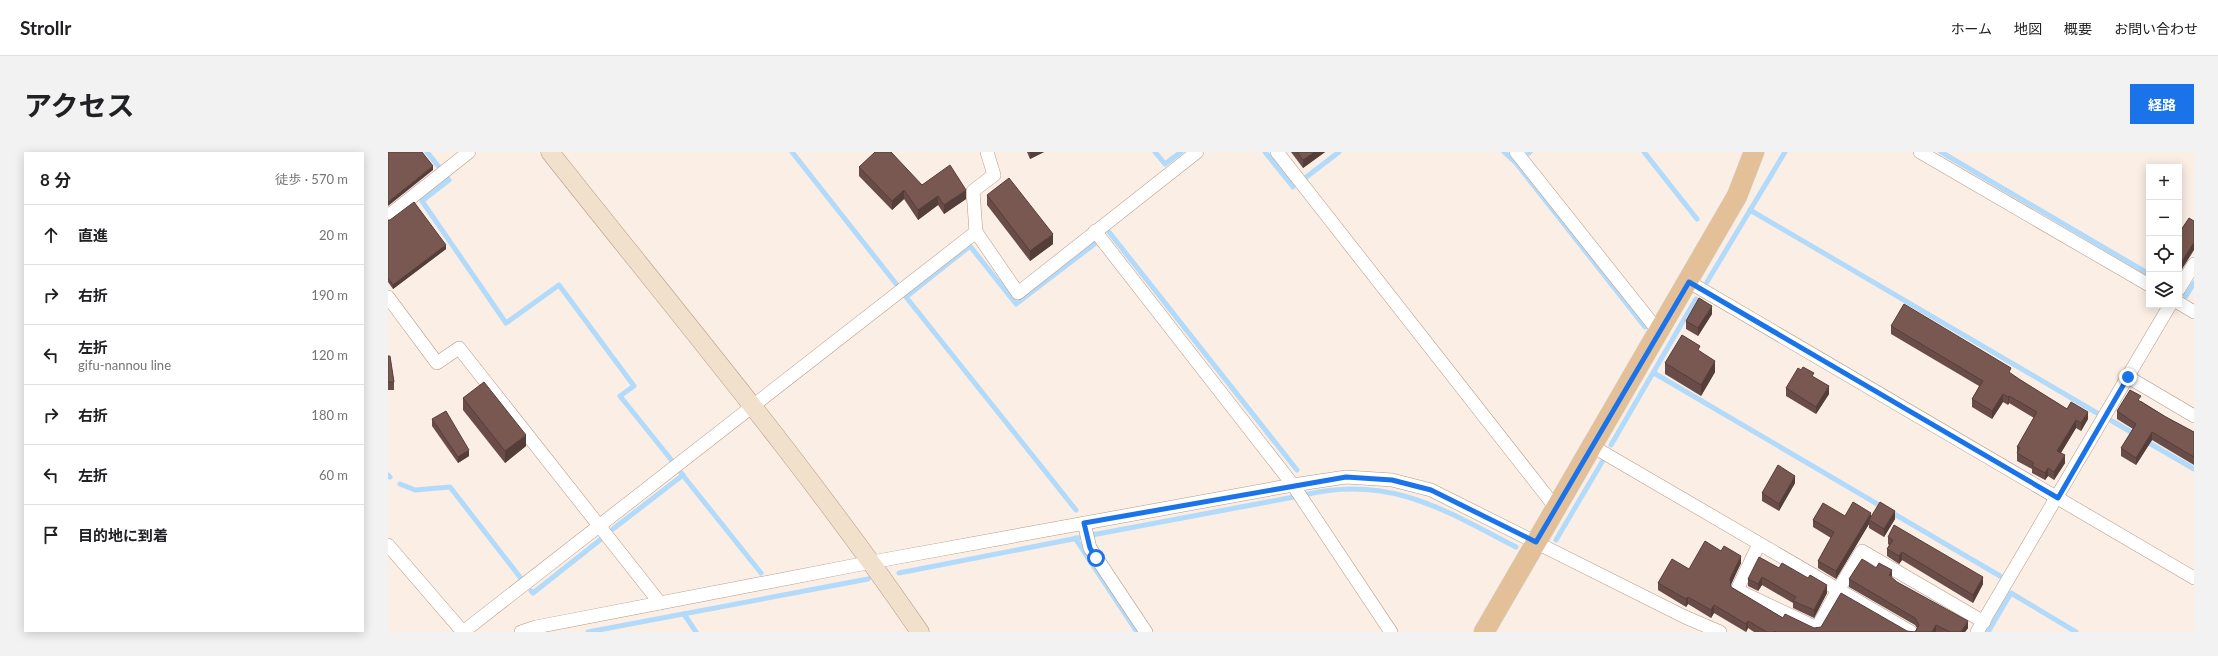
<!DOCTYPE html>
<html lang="ja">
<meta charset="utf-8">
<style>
body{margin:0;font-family:Lato,"Noto Sans JP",sans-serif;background:#f2f2f2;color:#202124}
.controls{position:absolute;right:12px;top:12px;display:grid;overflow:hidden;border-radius:0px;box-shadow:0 2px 10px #0003}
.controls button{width:36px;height:36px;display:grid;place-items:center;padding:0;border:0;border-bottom:1px solid #e0e0e0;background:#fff;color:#202124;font:20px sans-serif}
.stop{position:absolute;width:12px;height:12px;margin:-9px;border:3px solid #1a73e8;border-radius:50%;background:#fff}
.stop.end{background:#1a73e8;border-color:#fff;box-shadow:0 1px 4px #0008}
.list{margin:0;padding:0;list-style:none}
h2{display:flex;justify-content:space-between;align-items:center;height:52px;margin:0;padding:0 16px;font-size:17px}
h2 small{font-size:13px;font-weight:400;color:#757577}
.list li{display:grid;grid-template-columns:26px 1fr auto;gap:12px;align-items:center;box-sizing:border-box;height:60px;padding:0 16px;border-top:1px solid #e0e0e0}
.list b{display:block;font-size:15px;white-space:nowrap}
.list p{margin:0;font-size:13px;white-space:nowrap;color:#757577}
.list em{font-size:13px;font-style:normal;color:#757577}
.icon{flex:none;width:22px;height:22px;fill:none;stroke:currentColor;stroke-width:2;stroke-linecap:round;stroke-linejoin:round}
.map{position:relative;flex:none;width:1806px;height:480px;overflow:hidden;border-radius:0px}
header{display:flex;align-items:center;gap:24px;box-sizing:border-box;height:56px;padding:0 20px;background:#fff;border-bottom:1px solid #e0e0e0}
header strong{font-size:19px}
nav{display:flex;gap:22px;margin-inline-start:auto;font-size:14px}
.intro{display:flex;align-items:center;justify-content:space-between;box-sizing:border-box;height:96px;padding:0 24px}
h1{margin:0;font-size:28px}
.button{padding:10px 18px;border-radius:0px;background:#1a73e8;color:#fff;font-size:14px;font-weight:700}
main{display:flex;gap:24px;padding:0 24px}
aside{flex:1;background:#fff;border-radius:0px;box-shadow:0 2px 10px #0003}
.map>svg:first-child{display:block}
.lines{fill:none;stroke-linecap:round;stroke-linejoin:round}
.stream{stroke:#b2dafa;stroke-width:5}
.street-casing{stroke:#b79a84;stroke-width:14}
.secondary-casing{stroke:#b79a84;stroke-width:19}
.primary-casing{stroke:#d2cfcd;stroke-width:21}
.street{stroke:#fff;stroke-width:13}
.secondary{stroke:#f1e0cb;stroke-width:18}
.primary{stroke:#e3c097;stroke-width:20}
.wall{fill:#694c47}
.shaded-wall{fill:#553e39}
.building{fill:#7a5852;stroke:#553e39}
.route{stroke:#1a73e8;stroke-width:5}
</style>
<header>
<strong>Strollr</strong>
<nav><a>ホーム</a><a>地図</a><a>概要</a><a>お問い合わせ</a></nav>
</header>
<div class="intro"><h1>アクセス</h1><a class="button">経路</a></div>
<main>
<aside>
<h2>8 分<small>徒歩 · 570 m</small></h2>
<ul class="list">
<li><svg class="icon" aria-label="ahead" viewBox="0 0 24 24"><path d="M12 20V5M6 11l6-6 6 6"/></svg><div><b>直進</b></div><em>20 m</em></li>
<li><svg class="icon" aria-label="right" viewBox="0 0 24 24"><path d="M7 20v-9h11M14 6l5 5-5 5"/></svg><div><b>右折</b></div><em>190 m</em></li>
<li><svg class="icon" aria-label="left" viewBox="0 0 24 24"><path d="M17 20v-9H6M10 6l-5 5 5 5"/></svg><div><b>左折</b><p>gifu-nannou line</p></div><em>120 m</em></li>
<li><svg class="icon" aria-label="right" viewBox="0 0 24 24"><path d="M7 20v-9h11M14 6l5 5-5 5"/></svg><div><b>右折</b></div><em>180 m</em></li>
<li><svg class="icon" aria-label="left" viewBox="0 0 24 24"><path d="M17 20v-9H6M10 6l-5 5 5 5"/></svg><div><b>左折</b></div><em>60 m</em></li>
<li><svg class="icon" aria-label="arrive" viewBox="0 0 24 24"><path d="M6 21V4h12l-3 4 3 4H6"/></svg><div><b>目的地に到着</b></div></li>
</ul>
</aside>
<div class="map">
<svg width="1806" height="480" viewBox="0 0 1806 480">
<rect width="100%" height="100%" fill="#faeee5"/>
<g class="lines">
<g class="stream">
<polyline points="39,0 51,15"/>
<polyline points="404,0 509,133"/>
<polyline points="767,0 777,12 793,0"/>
<polyline points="877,0 905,35"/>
<polyline points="1116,0 1128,11 1257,175"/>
<polyline points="1256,0 1309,67"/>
<polyline points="1553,0 1761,122"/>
<polyline points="1141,1 1142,0"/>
<polyline points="58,25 61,28 34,49 118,171 171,133 246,234 232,244 285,310"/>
<polyline points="917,26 951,0"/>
<polyline points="1362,58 1709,261"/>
<polyline points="721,80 909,318"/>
<polyline points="1319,130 1397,0"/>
<polyline points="1797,143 1798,144 1806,131"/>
<polyline points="1266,221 1612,424"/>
<polyline points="1724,269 1748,283"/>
<polyline points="1756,288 1806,317"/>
<polyline points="1223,293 1308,147"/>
<polyline points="293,321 373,421"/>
<polyline points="0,323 2,325"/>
<polyline points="12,332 27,338 62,335 135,429"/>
<path d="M916,343C1001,322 1056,358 1128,395"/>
<polyline points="688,358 518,145 582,94 628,152 709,90"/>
<polyline points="225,377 295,323"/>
<polyline points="704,383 906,345"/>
<polyline points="687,386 749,480"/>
<polyline points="1168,388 1214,310"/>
<polyline points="511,421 695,385"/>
<polyline points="143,439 145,441 212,388"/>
<polyline points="296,462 308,480"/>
<polyline points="200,480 480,427"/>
<polyline points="1600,480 1623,441 1688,480"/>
</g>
<g class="street-casing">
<g id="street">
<polyline points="889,0 1168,356"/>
<polyline points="1128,0 1271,180"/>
<polyline points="1532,0 1761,133"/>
<polyline points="0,64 81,0"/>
<polyline points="707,79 905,333 1003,480"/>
<polyline points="588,80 585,39 606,23 599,0"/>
<polyline points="1301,130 1806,426"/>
<polyline points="1791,137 1806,112"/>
<polyline points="0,145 49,211 71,196 272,451"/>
<polyline points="1791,151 1806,160"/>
<polyline points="1740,225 1806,264"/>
<polyline points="1204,294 1523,480"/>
<polyline points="696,371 702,396 758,480"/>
<polyline points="1371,392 1349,438 1429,476 1450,438 1474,399 1596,470"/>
<polyline points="0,393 75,480"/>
<polyline points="75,480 588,80 630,141 809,0"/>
<polyline points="133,480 148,475 484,410 905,333 958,325 1004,328 1043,338 1297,465 1332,480"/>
<polyline points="1589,480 1782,153"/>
</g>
</g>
<g class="secondary-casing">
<path id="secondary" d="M162,0C287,158 418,314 532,480"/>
</g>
<g class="primary-casing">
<polyline id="primary" points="1096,480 1349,44 1366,0"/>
</g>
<use href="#street" class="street"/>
<use href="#secondary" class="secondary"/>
<use href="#primary" class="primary"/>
</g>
<g class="wall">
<polygon points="639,0 656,0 642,7"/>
<polygon points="903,0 937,0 915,16"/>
<polygon points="471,15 534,33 578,47 556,62 550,53 530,68 516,47 504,58 471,24"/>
<polygon points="599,43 665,92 642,109 599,53"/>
<polygon points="0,68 58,97 5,137 0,130"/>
<polygon points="1324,162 1310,184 1298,177 1298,169"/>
<polygon points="1503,174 1623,222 1679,257 1700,267 1693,279 1688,276 1673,301 1677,311 1666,328 1660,324 1657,328 1644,321 1644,317 1629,309 1629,295 1646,266 1621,251 1620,253 1615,250 1604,267 1584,255 1584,247 1591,234 1503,182"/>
<polygon points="1312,199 1327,220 1313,244 1277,222 1277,211"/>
<polygon points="0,204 6,230 6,238 0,238"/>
<polygon points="1426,225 1441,242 1428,262 1398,244 1398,236"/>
<polygon points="75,246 138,294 117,311 75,258"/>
<polygon points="1753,249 1778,265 1806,280 1806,313 1764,288 1748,313 1733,304 1733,296 1745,277 1729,267 1729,259"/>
<polygon points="44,267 81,304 70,311 44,274"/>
<polygon points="1407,331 1391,359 1374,349 1374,341"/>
<polygon points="1457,364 1483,365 1507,367 1496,385 1481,376 1481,372 1448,427 1430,416 1430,409 1443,386 1425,375 1425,368"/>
<polygon points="1500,385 1595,432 1585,451 1514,408 1511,412 1499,404 1499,397 1501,393 1500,392"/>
<polygon points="1353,411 1342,433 1343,435 1395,466 1426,476 1527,480 1529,476 1527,473 1461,435 1461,427 1503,426 1509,430 1580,476 1577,480 1366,480 1360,476 1358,480 1326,461 1323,466 1300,452 1298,455 1270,438 1270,431 1301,417"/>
<polygon points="1391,416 1439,441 1426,466 1405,456 1405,451 1374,433 1370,439 1360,434 1360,427"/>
</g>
<g class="shaded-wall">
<polygon points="642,0 656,0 642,7"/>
<polygon points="927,0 937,0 915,16 915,8"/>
<polygon points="45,14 45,18 0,54 0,50"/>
<polygon points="516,38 516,47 504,58 504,49"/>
<polygon points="578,38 578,47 556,62 556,53"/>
<polygon points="550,44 550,53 530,68 530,58"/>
<polygon points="665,82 665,92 642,109 642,99"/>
<polygon points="1806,90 1806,98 1791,122 1791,114"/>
<polygon points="58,93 58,97 5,137 5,133"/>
<polygon points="1324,154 1324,162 1310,184 1310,176"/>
<polygon points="1327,209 1327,220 1313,244 1313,233"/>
<polygon points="1441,234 1441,242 1428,262 1428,255"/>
<polygon points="1615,242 1615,250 1604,267 1604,259"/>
<polygon points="1621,244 1621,251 1620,253 1620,245"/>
<polygon points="1700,260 1700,267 1693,279 1693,271"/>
<polygon points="1688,268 1688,276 1669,307 1669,299"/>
<polygon points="1764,280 1764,288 1748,313 1748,306"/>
<polygon points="138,283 138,294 117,311 117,299"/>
<polygon points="81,298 81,304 70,311 70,305"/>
<polygon points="1677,303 1677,311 1666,328 1666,320"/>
<polygon points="1660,316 1660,324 1657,328 1657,321"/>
<polygon points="1407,324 1407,331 1391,359 1391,352"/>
<polygon points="1507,359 1507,367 1496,385 1496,377"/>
<polygon points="1483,361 1483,368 1481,368 1481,372 1448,427 1448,419"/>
<polygon points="1514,400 1514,408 1511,412 1511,404"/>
<polygon points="1353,404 1353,411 1342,435 1342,427"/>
<polygon points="1504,418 1504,425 1501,423"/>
<polygon points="1374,425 1374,433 1370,439 1370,432"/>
<polygon points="1595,425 1595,432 1585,451 1585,443"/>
<polygon points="1439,433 1439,441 1426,466 1426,458"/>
<polygon points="1300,445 1300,452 1298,455 1298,447"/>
<polygon points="1326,453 1326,461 1323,466 1323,458"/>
<polygon points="1360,469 1360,476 1358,480 1358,472"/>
<polygon points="1580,469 1580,476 1577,480 1573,480"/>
<polygon points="1548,473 1548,480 1544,480"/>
</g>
<g class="building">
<polygon points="0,0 34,0 45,14 0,50"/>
<polygon points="487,0 503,0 534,33 562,13 578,38 556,53 550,44 530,58 516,38 504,49 471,15"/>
<polygon points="909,0 927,0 915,8"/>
<polygon points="621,26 665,82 642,99 599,43"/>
<polygon points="26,50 58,93 5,133 0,126 0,68 2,68"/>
<polygon points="1801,66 1806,69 1806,90 1791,114 1791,81"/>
<polygon points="1311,146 1324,154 1310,176 1298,169"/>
<polygon points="1516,152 1623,216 1621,220 1631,227 1679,257 1683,250 1700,260 1693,271 1688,268 1669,299 1677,303 1666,320 1660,316 1657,321 1644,314 1646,311 1629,301 1632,296 1629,295 1649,260 1621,244 1620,245 1615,242 1604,259 1584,247 1595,229 1503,174"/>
<polygon points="1294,183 1312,194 1310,198 1327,209 1313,233 1277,211"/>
<polygon points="0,204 2,204 6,230 0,230"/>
<polygon points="1415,215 1426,221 1424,224 1441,234 1428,255 1398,236 1410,216 1413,218"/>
<polygon points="96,230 138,283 117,299 75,246"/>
<polygon points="1742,238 1753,244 1750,248 1778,265 1806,280 1806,305 1764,280 1748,306 1733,296 1748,272 1729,259"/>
<polygon points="58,259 81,298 70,305 44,267"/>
<polygon points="1390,313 1407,324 1391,352 1374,341"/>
<polygon points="1465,350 1483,361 1448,419 1430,409 1446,380 1425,368 1435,351 1457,364"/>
<polygon points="1492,350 1507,359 1496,377 1481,368"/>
<polygon points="1506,373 1595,425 1585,443 1514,400 1511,404 1499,397 1505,388 1500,385"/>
<polygon points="1317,389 1333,399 1336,394 1353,404 1342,427 1343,435 1395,466 1397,462 1426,476 1433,475 1453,441 1519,479 1527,480 1531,473 1527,466 1461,427 1474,407 1488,416 1491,411 1504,418 1501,423 1509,430 1580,469 1573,480 1562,480 1548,473 1544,480 1388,480 1387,479 1386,480 1379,480 1360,469 1358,472 1326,453 1323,458 1300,445 1298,447 1270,431 1284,407 1301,417"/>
<polygon points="1371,405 1391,416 1394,411 1420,426 1422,423 1439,433 1426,458 1405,449 1408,445 1374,425 1370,432 1360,427"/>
</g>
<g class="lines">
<polyline class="route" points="708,406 702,396 696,371 958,325 1004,328 1043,338 1148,390 1301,130 1670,346 1740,225"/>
</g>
</svg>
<div class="controls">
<button>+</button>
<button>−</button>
<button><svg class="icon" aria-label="locate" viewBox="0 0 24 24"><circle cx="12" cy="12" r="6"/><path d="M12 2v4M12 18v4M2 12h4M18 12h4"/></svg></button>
<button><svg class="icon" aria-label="layers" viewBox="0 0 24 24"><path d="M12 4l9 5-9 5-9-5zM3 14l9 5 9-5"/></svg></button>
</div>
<div class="stop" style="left:708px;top:406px"></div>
<div class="stop end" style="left:1740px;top:225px"></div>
</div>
</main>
